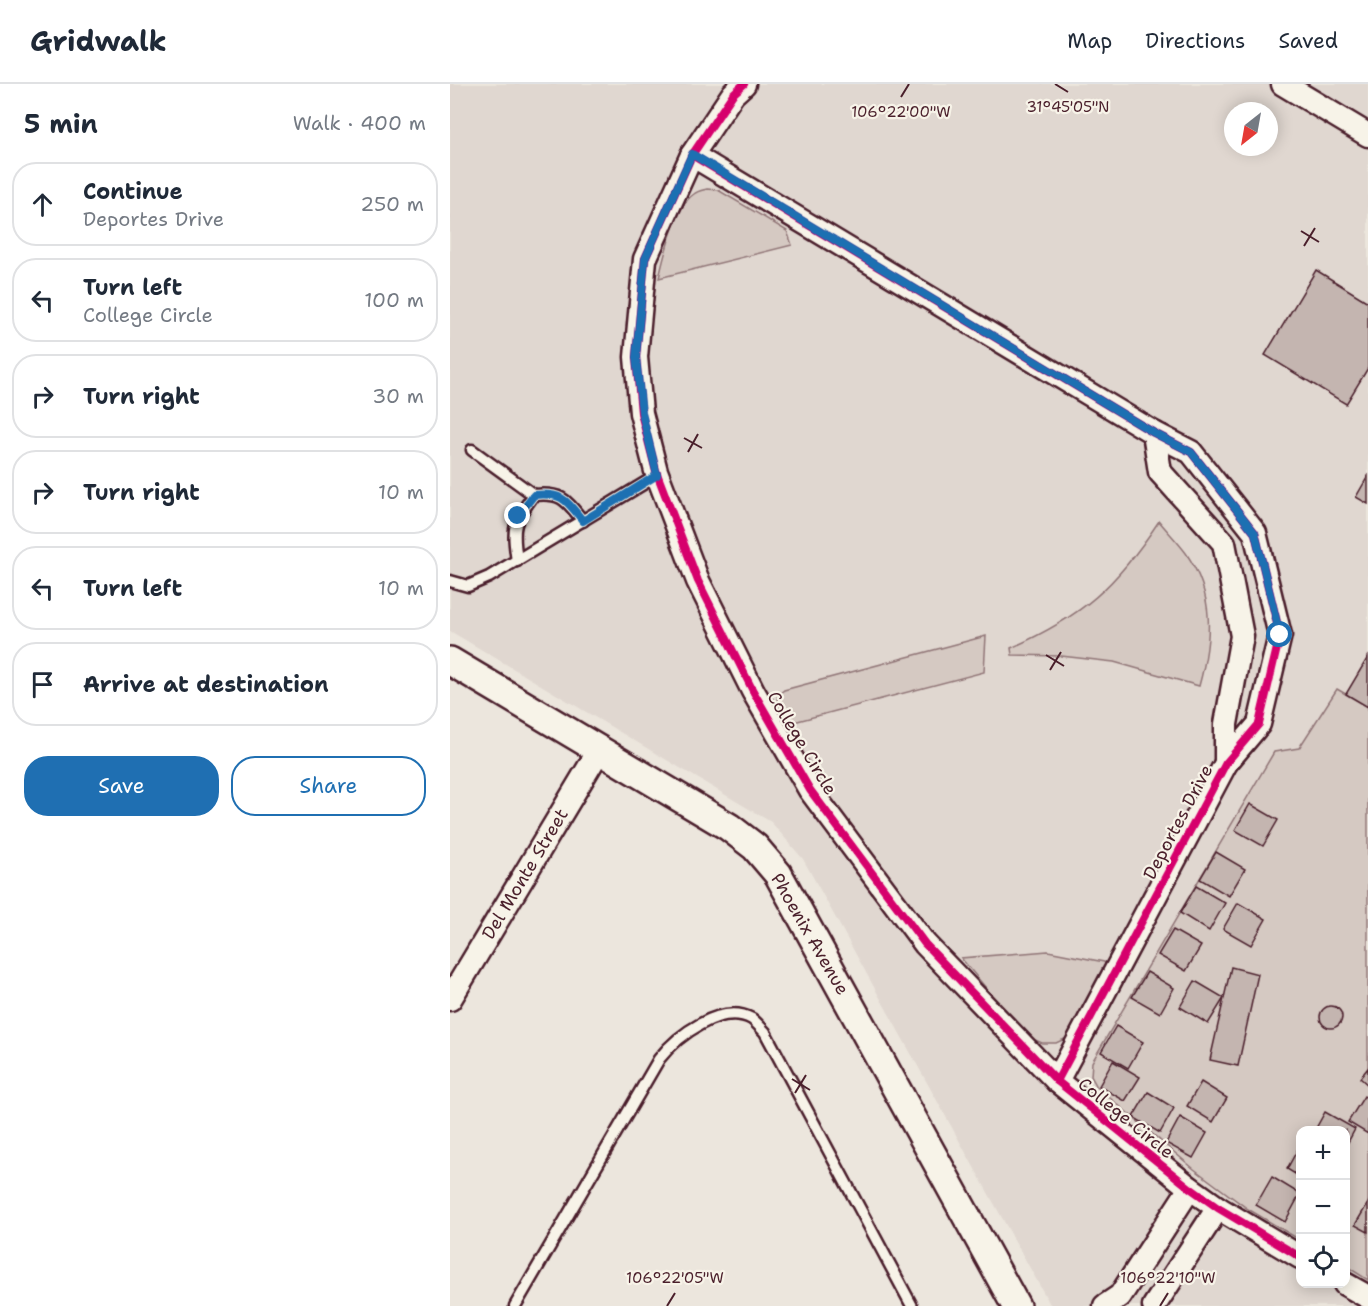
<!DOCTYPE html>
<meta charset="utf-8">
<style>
body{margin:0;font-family:"Shantell Sans",sans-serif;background:#f2f2f3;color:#1f2937}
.controls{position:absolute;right:18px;bottom:18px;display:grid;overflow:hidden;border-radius:12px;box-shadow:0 3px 15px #0003}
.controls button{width:54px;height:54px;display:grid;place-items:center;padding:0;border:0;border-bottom:2px solid #e0e1e3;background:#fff;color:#1f2937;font:30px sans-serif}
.compass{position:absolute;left:774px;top:18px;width:54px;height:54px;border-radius:50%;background:#fff;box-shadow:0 3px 15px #0003;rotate:211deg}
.stop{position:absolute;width:18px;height:18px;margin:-14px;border:4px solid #1f6fb2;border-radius:50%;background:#fff}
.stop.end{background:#1f6fb2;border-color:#fff;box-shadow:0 2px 6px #0008}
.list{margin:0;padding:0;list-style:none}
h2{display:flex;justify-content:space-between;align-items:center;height:78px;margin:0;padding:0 24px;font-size:26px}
h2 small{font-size:20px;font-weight:400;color:#747a83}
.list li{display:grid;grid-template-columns:39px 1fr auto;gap:18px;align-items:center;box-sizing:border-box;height:84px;margin:0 12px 12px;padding:0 12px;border:2px solid #e0e1e3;border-radius:24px}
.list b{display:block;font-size:22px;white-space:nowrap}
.list p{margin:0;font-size:20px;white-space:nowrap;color:#747a83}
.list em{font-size:20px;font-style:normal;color:#747a83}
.actions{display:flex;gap:12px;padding:18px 24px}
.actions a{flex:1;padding:14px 0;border:2px solid #1f6fb2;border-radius:24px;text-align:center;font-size:21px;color:#1f6fb2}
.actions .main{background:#1f6fb2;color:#fff}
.icon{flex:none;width:33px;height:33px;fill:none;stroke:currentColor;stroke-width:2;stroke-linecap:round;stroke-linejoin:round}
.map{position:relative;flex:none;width:918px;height:1222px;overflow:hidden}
header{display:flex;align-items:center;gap:36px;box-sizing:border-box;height:84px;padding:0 30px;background:#fff;border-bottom:2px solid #e0e1e3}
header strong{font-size:28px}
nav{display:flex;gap:33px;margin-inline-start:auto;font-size:21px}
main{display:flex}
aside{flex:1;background:#fff}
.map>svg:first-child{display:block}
.built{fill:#e0d7d0;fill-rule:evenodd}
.green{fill:#d5c9c2;stroke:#907476;stroke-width:1.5}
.building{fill:#c4b5b0;stroke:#4a1f2b;stroke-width:1.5}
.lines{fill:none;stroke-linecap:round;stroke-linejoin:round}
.service-casing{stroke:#4a1f2b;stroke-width:15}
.minor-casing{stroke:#4a1f2b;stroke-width:27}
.tertiary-casing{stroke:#4a1f2b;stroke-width:32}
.service{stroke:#f7f3e8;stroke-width:10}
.minor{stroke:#f7f3e8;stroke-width:22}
.tertiary{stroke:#f7f3e8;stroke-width:27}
.cycleway-casing{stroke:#f7f3e8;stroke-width:11}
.cycleway{stroke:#d6006c;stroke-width:8}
.route{stroke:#1f6fb2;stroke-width:8}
.ticks{fill:none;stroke:#4a1f2b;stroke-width:2}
.labels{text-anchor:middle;stroke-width:4.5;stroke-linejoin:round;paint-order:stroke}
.street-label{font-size:18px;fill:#4a1f2b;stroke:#f7f3e8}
.ticks-label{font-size:15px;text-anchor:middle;fill:#4a1f2b;stroke:#f7f3e8;stroke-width:4.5;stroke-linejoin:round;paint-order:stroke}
</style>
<header>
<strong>Gridwalk</strong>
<nav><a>Map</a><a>Directions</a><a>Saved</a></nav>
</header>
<main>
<aside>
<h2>5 min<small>Walk · 400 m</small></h2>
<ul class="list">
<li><svg class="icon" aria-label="ahead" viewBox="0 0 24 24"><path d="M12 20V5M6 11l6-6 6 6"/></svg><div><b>Continue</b><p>Deportes Drive</p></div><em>250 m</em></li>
<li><svg class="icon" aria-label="left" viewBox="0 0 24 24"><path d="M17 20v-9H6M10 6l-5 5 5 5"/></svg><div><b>Turn left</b><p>College Circle</p></div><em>100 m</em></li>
<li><svg class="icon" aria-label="right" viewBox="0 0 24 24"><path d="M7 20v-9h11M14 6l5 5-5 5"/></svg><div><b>Turn right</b></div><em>30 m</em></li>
<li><svg class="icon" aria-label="right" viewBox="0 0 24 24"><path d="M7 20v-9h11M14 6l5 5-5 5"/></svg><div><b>Turn right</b></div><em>10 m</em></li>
<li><svg class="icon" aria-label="left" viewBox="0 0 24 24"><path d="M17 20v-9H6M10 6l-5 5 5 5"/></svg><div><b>Turn left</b></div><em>10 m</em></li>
<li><svg class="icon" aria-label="arrive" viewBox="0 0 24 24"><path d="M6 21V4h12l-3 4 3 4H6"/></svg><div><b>Arrive at destination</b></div></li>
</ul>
<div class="actions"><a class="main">Save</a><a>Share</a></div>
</aside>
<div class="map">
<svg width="918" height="1222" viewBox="0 0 918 1222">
<rect width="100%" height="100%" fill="#ece6dd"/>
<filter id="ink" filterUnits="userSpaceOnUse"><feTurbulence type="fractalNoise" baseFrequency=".0167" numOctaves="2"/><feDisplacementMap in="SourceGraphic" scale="12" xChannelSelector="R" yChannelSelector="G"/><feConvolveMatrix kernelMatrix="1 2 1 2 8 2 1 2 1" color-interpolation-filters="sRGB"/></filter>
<g filter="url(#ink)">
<path class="built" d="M0,0H918V1222H601L353,775L321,738L0,547ZM783,27H819V63H783ZM850,1046H896V1200H850Z"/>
<g class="green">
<path d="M257,105L268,106L337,147L342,161L209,194C214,173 225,123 244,110C247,107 253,106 257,105Z"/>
<path d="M709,437C718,448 728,458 736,469C765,512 762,555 749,602L664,578L611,572L562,571L561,564C633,532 666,502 709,437Z"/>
<polygon points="536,552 534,588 344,638 335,635 327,619 328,611 334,606"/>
<polygon points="887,605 918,623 918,1196 896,1182 896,1046 850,1046 850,1156 798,1125 744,1085 647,1003 641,992 642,978 824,668 849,664"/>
<polygon points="598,867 654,878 658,885 619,953 606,959 592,959 576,952 511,874"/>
</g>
<g class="building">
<polygon points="866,186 918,218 918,284 896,320 815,271"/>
<polygon points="918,392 918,420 906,413"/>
<polygon points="918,573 918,623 896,610"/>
<polygon points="800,720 828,736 813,762 785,746"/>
<polygon points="766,768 795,785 779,812 750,795"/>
<polygon points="746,802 775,819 759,847 730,829"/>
<polygon points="788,819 816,835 801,861 773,845"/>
<polygon points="723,846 751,862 736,887 708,871"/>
<polygon points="781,883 808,890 788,982 760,976"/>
<polygon points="697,888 724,904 710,929 682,913"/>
<polygon points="745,897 774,914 758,940 730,923"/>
<circle cx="881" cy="933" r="11"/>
<polygon points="666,942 693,958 678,984 651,968"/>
<polygon points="663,977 690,993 675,1017 649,1002"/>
<polygon points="918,984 918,1001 910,994"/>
<polygon points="751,998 777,1014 763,1038 737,1022"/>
<polygon points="698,1008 724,1024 710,1049 683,1033"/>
<polygon points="914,1012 918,1015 918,1050 898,1038"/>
<polygon points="875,1028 905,1045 896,1062 896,1046 865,1046"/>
<polygon points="730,1033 757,1049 743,1074 716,1059"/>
<polygon points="850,1061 850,1093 837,1085"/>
<polygon points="822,1093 850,1110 835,1138 806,1121"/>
<polygon points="918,1119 918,1148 905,1141"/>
<polygon points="896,1143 901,1146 896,1156"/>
</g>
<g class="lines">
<g class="service-casing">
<g id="service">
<polyline points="22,366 84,411"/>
<path d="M67,477C62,443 63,438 84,411C112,408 116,416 133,437"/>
<polyline points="0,497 18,502 39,493 208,391"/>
<path d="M65,1222L209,975C227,952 271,918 302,935C306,938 311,944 315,948L462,1222"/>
</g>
</g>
<g class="minor-casing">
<g id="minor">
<polyline points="294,0 283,10 242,71 195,175 186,273 191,329 206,387 248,497 303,607 360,706 475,860 607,997 740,1104 768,1124 850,1173"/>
<polyline points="833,0 918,51"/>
<polyline points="242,71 704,349 741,368 805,449 830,551 809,640 776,679 607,997"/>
<polyline points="704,349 710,388 774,459 792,552 776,640 776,679"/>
<polyline points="0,915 150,665"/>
<polyline points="895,1200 918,1213"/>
<polyline points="655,1222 670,1212 740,1104"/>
<polyline points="704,1222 768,1124"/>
</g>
</g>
<g class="tertiary-casing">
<polyline id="tertiary" points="0,577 279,743 305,763 328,790 566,1222"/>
</g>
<use href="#service" class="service"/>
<use href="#minor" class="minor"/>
<use href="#tertiary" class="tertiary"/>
<g class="cycleway-casing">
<g id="cycleway">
<polyline points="294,0 283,10 242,71 195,175 186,273 191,329 206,387 248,497 303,607 360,706 475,860 607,997 740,1104 768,1124 850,1173"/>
<polyline points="242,71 704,349 741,368 805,449 830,551 809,640 776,679 607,997"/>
</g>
</g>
<use href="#cycleway" class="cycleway"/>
</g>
</g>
<g class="lines" filter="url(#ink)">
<path class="route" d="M68,432L84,411C112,408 116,416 133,437L207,391L192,329L186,273L195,175L242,70L704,349L741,368L805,449L830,551"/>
</g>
<path class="ticks" d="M605,0L618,8M451,13L459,0M851,147L869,158M854,162L865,144M234,354L252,364M238,368L248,350M596,571L614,582M600,586L611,568M342,995L360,1006M345,1009L356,991M217,1222L225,1209M710,1222L718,1209"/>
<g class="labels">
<g class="street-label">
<text transform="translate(352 659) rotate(59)" y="6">College Circle</text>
<text transform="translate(728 738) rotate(-62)" y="6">Deportes Drive</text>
<text transform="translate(75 790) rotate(-59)" y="6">Del Monte Street</text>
<text transform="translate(360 850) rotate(60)" y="6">Phoenix Avenue</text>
<text transform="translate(676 1034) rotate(39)" y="6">College Circle</text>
</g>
</g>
<g class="ticks-label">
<text x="618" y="28">31°45'05"N</text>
<text x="451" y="33">106°22'00"W</text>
<text x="225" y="1199">106°22'05"W</text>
<text x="718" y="1199">106°22'10"W</text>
</g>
</svg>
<div class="controls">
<button>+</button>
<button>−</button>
<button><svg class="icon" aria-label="locate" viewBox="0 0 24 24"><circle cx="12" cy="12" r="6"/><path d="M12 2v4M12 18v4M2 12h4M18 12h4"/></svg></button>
</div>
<svg class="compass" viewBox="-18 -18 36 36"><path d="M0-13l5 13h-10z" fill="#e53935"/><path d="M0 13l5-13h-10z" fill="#747a83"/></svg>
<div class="stop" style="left:830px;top:551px"></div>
<div class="stop end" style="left:68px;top:432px"></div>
</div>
</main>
